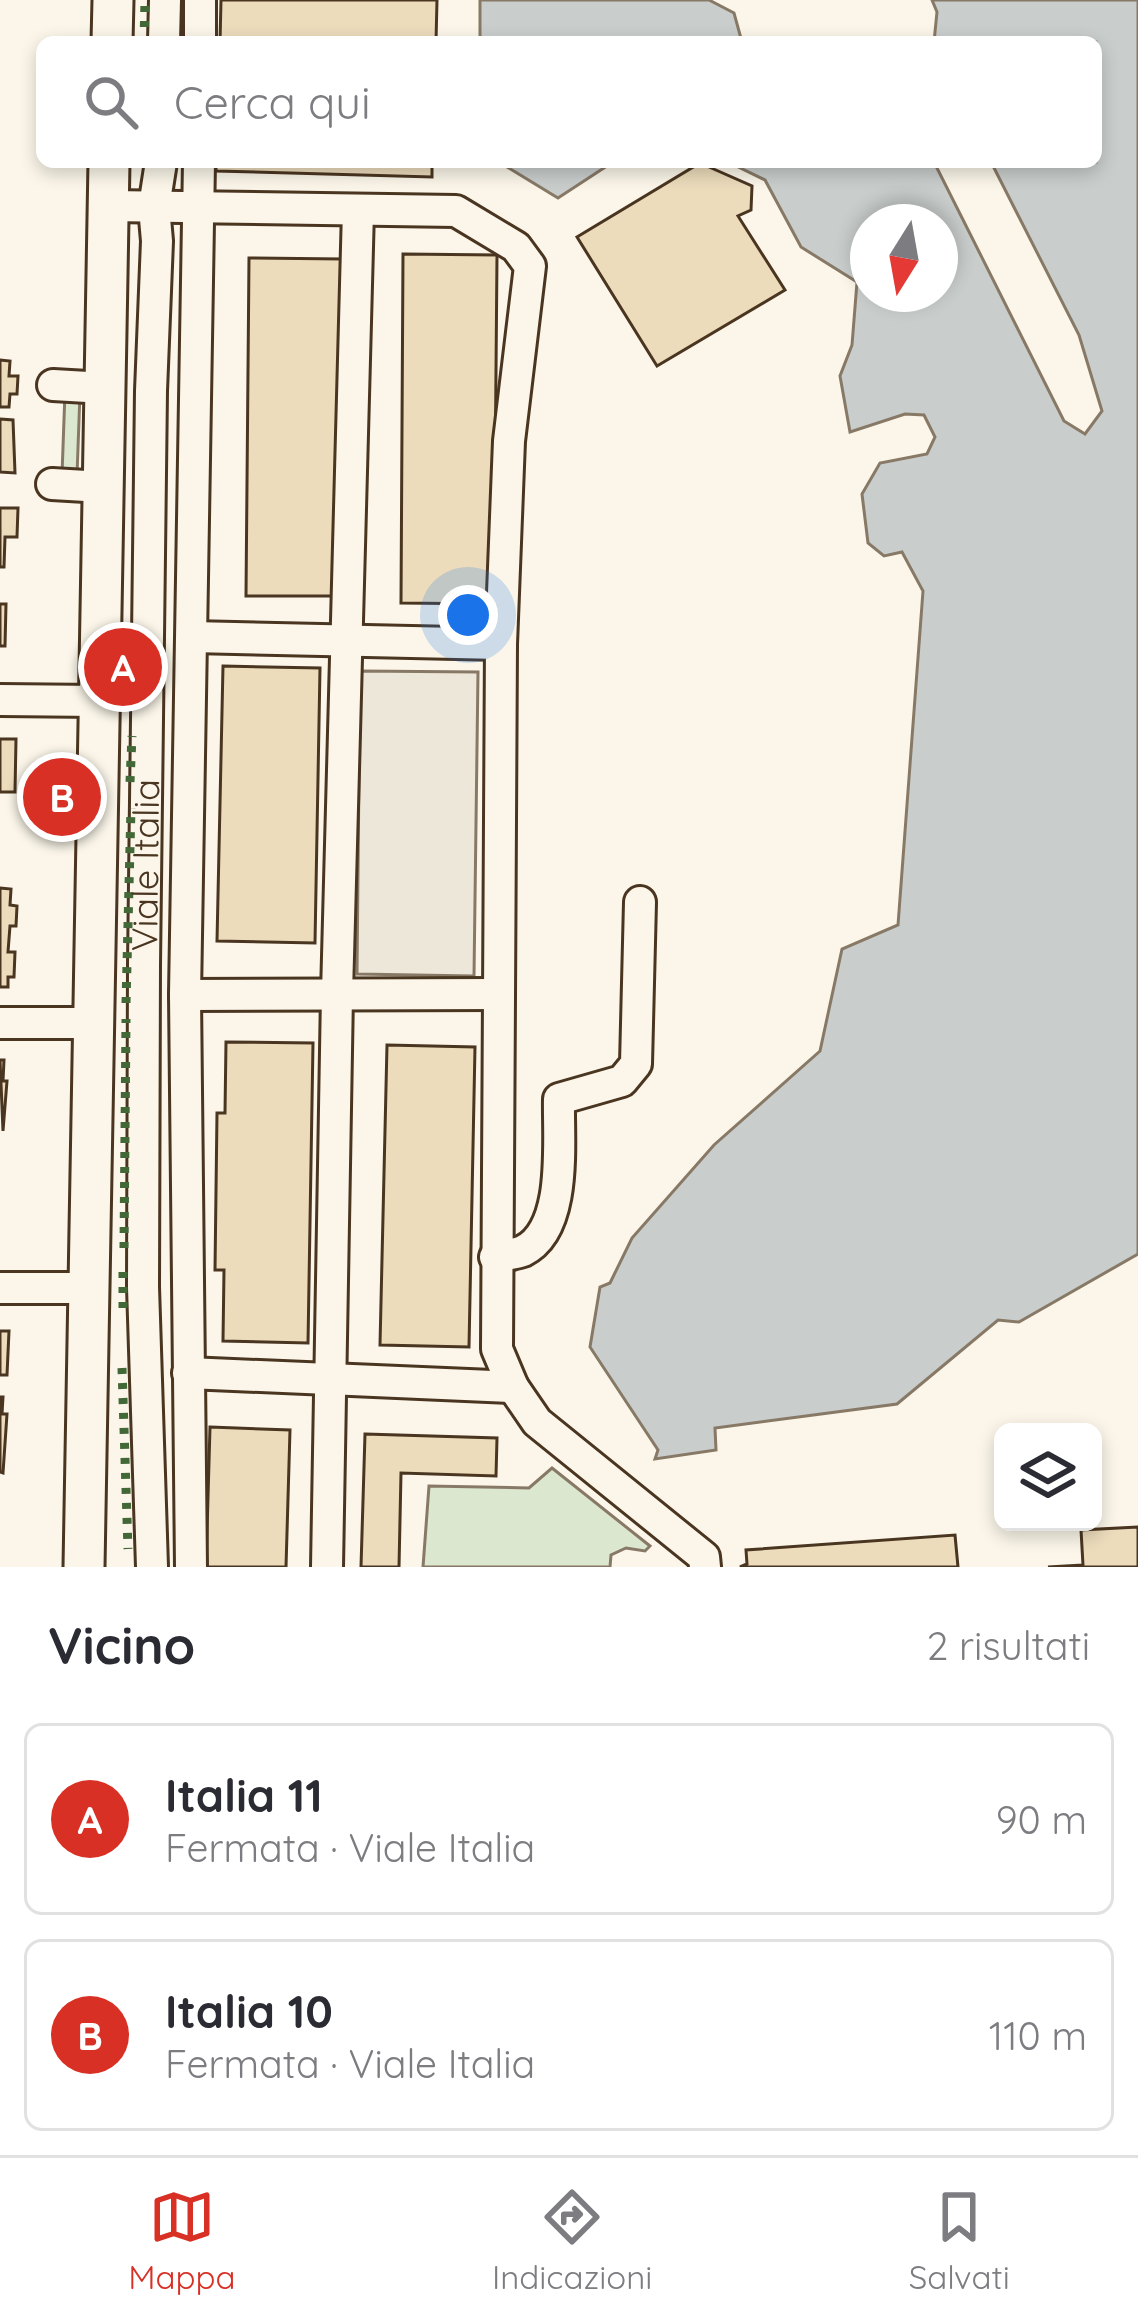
<!DOCTYPE html>
<html lang="it">
<meta charset="utf-8">
<style>
body{margin:0;font-family:Quicksand,sans-serif;background:#f7f7f7;color:#2b2b33}
.controls{position:absolute;right:36px;bottom:36px;display:grid;overflow:hidden;border-radius:18px;box-shadow:0 6px 18px #0003}
.controls button{width:108px;height:108px;display:grid;place-items:center;padding:0;border:0;border-bottom:3px solid #e1e1e2;background:#fff;color:#2b2b33;font:60px sans-serif}
.compass{position:absolute;left:850px;top:204px;width:108px;height:108px;border-radius:50%;background:#fff;box-shadow:0 6px 18px #0003;rotate:191deg}
.you{position:absolute;left:468px;top:615px;width:42px;height:42px;margin:-30px;border:9px solid #fff;border-radius:50%;background:#1a73e8;box-shadow:0 0 0 18px #1a73e833}
.badge{display:grid;place-items:center;width:78px;height:78px;border-radius:50%;background:#d93025;color:#fff;font-size:39px;font-weight:700}
.pin{position:absolute;translate:-50% -50%;border:6px solid #fff;box-shadow:0 3px 12px #0006}
.list{margin:0;padding:0;list-style:none}
h2{display:flex;justify-content:space-between;align-items:center;height:156px;margin:0;padding:0 48px;font-size:51px}
h2 small{font-size:39px;font-weight:400;color:#7c7c81}
.list li{display:grid;grid-template-columns:78px 1fr auto;gap:36px;align-items:center;box-sizing:border-box;height:192px;margin:0 24px 24px;padding:0 24px;border:3px solid #e1e1e2;border-radius:18px}
.list b{display:block;font-size:45px;white-space:nowrap}
.list p{margin:0;font-size:39px;white-space:nowrap;color:#7c7c81}
.list em{font-size:39px;font-style:normal;color:#7c7c81}
.icon{flex:none;width:66px;height:66px;fill:none;stroke:currentColor;stroke-width:2;stroke-linecap:round;stroke-linejoin:round}
.map{position:relative;flex:none;width:1138px;height:1567px;overflow:hidden}
.search{position:absolute;background:#fff;box-shadow:0 6px 18px #0003;left:36px;right:36px;top:36px;height:132px;display:flex;align-items:center;gap:30px;box-sizing:border-box;padding:0 42px;border-radius:18px;color:#7c7c81;font-size:45px}
.sheet{height:588px;background:#fff}
nav{display:flex;justify-content:space-around;align-items:center;box-sizing:border-box;height:168px;border-top:3px solid #e1e1e2;background:#fff;font-size:33px;color:#7c7c81}
nav a{display:grid;justify-items:center;gap:6px}
nav .on{color:#d93025}
.map>svg:first-child{display:block}
.green{fill:#dce7d0;stroke:#887966;stroke-width:3}
.parking{fill:#ede7d9;stroke:#887966;stroke-width:3}
.water{fill:#c9cecd;stroke:#887966;stroke-width:3;fill-rule:evenodd}
.building{fill:#ecdcbc;stroke:#4a3520;stroke-width:3}
.lines{fill:none;stroke-linecap:round;stroke-linejoin:round}
.minor-casing{stroke:#4a3520;stroke-width:36}
.major-casing{stroke:#4a3520;stroke-width:45}
.minor{stroke:#fbf6e9;stroke-width:30}
.major{stroke:#fbf6e9;stroke-width:39}
.hedge{stroke:#436837;stroke-width:9;stroke-dasharray:6 9;stroke-linecap:butt}
.labels{text-anchor:middle;stroke-width:9;stroke-linejoin:round;paint-order:stroke}
.street-label{font-size:36px;fill:#4a3520;stroke:#fbf6e9}
</style>
<div class="map">
<svg width="1138" height="1567" viewBox="0 0 1138 1567">
<rect width="100%" height="100%" fill="#fbf6e9"/>
<g class="green">
<polygon points="65,392 80,393 77,475 62,475"/>
<polygon points="552,1468 650,1546 645,1551 626,1548 611,1555 610,1567 423,1567 429,1486 529,1488"/>
</g>
<polygon class="parking" points="360,671 478,672 474,976 357,974"/>
<g class="water">
<polygon points="480,0 709,0 734,13 742,42 480,42"/>
<path d="M932,0H1138V1254L1019,1322L998,1320L897,1404L715,1428L716,1450L655,1459L658,1450L590,1347L600,1287L610,1283L632,1238L714,1145L820,1051L842,949L898,925L923,591L902,552L884,556L868,543L862,494L880,463L927,454L935,437L924,415L905,414L850,432L840,376L852,345L857,282L801,247L765,180L728,162H934L1064,421L1085,434L1102,411L1079,335L991,162H1096V42H934L937,12ZM940,222V294H868V222Z"/>
<polygon points="499,162 613,162 558,198"/>
</g>
<g class="building">
<polygon points="221,0 437,0 436,42 220,42"/>
<polygon points="216,162 432,162 432,177 216,171"/>
<polygon points="700,163 752,186 751,210 738,216 785,290 657,366 577,237"/>
<polygon points="403,254 497,255 494,604 401,603"/>
<polygon points="249,258 342,259 339,596 246,596"/>
<polygon points="0,360 10,361 9,376 18,376 17,394 10,394 9,407 0,407"/>
<polygon points="0,419 13,420 15,473 0,472"/>
<polygon points="0,508 18,508 17,537 5,537 4,567 0,567"/>
<polygon points="0,604 6,604 5,646 0,646"/>
<polygon points="223,666 320,668 315,943 217,941"/>
<polygon points="0,739 16,739 15,792 0,792"/>
<polygon points="0,888 11,889 10,905 17,906 16,926 10,926 8,952 15,952 14,977 8,977 8,987 0,987"/>
<polygon points="226,1042 313,1043 308,1343 223,1341 224,1270 215,1270 217,1113 225,1113"/>
<polygon points="387,1045 475,1047 469,1347 380,1345"/>
<polygon points="0,1060 4,1060 3,1081 7,1081 3,1131"/>
<polygon points="0,1331 9,1331 7,1375 0,1375"/>
<polygon points="0,1397 3,1397 2,1414 7,1414 3,1473 0,1472"/>
<polygon points="210,1427 290,1430 286,1567 206,1567"/>
<polygon points="365,1434 497,1438 496,1476 401,1473 399,1567 361,1567"/>
<polygon points="1138,1527 1138,1567 1048,1567 1083,1565 1081,1530"/>
<polygon points="955,1535 958,1567 740,1567 747,1564 746,1550"/>
</g>
<g class="lines">
<g class="minor-casing">
<g id="minor">
<polyline points="164,42 165,0"/>
<polyline points="200,42 200,0"/>
<polyline points="109,206 456,211 516,247 530,266 509,441 501,644 497,1349 513,1387 537,1422 704,1557 705,1567"/>
<polyline points="53,385 105,388"/>
<polyline points="52,484 103,487"/>
<polyline points="192,637 501,644"/>
<polyline points="0,700 98,701"/>
<polyline points="185,995 498,994"/>
<polyline points="0,1023 94,1023"/>
<path d="M495,1257C504,1255 515,1254 523,1251C568,1229 558,1141 559,1099L622,1081L636,1064L640,902"/>
<polyline points="0,1288 87,1288"/>
<polyline points="188,1373 513,1387"/>
<path id="s1" d="M152,1567L143,1287L144,965L151,391L157,241L154,207L161,162"/>
<polyline points="191,1567 185,995 199,162"/>
<polyline points="327,1567 337,994 358,210"/>
</g>
</g>
<g class="major-casing">
<g id="major">
<polyline points="112,42 113,0"/>
<polyline points="84,1567 109,162"/>
</g>
</g>
<use href="#minor" class="minor"/>
<use href="#major" class="major"/>
<g class="hedge">
<polyline points="144,42 145,0"/>
<polyline points="130,782 132,736"/>
<polyline points="126,1003 131,808"/>
<polyline points="124,1248 126,1019"/>
<polyline points="123,1272 123,1316"/>
<polyline points="122,1368 128,1549"/>
</g>
</g>
<g class="labels">
<g class="street-label">
<text dy="13" stroke="none"><textPath href="#s1" startOffset="702">Viale Italia</textPath></text>
</g>
</g>
</svg>
<div class="controls">
<button><svg class="icon" aria-label="layers" viewBox="0 0 24 24"><path d="M12 4l9 5-9 5-9-5zM3 14l9 5 9-5"/></svg></button>
</div>
<svg class="compass" viewBox="-18 -18 36 36"><path d="M0-13l5 13h-10z" fill="#e53935"/><path d="M0 13l5-13h-10z" fill="#7c7c81"/></svg>
<div class="you"></div>
<div class="pin badge" style="left:123px;top:667px">A</div>
<div class="pin badge" style="left:62px;top:797px">B</div>
<div class="search"><svg class="icon" aria-label="search" viewBox="0 0 24 24"><circle cx="10" cy="10" r="6"/><path d="M15 15l6 6"/></svg>Cerca qui</div>
</div>
<section class="sheet">
<h2>Vicino<small>2 risultati</small></h2>
<ul class="list">
<li><span class="badge">A</span><div><b>Italia 11</b><p>Fermata · Viale Italia</p></div><em>90 m</em></li>
<li><span class="badge">B</span><div><b>Italia 10</b><p>Fermata · Viale Italia</p></div><em>110 m</em></li>
</ul>
</section>
<nav>
<a class="on"><svg class="icon" aria-label="map" viewBox="0 0 24 24"><path d="M3 6l6-2 6 2 6-2v14l-6 2-6-2-6 2zM9 4v14M15 6v14"/></svg>Mappa</a>
<a><svg class="icon" aria-label="directions" viewBox="0 0 24 24"><path d="M12 3l9 9-9 9-9-9zM9 14v-3h6M13 9l2 2-2 2"/></svg>Indicazioni</a>
<a><svg class="icon" aria-label="saved" viewBox="0 0 24 24"><path d="M7 4h10v16l-5-4-5 4z"/></svg>Salvati</a>
</nav>
